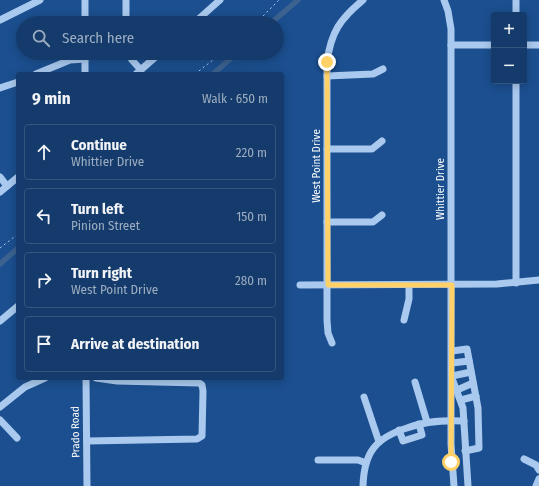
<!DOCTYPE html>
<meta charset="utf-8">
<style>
body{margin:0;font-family:"Fira Sans Condensed",sans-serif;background:#1d4271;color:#f1f3f6}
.controls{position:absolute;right:12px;top:12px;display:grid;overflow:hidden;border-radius:4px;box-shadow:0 2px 10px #0003}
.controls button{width:36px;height:36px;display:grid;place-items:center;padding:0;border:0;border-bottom:1px solid #33557e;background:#143b6b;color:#f1f3f6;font:20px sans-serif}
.stop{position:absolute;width:12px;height:12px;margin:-9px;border:3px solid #ffd166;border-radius:50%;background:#fff}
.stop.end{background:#ffd166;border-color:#fff;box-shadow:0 1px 4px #0008}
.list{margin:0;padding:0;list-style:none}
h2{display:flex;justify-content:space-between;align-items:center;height:52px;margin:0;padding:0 16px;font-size:17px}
h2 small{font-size:13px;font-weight:400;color:#9dadc1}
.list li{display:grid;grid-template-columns:26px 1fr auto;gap:12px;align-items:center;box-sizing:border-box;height:56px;margin:0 8px 8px;padding:0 8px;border:1px solid #33557e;border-radius:4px}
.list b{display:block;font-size:15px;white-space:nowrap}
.list p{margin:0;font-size:13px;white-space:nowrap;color:#9dadc1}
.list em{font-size:13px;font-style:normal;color:#9dadc1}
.icon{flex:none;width:22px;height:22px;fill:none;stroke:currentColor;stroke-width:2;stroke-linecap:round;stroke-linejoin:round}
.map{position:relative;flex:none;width:539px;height:486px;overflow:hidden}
.search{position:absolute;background:#143b6b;box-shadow:0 2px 10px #0003;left:16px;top:16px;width:268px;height:44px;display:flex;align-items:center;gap:10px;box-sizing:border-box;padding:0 14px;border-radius:22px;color:#9dadc1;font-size:15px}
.panel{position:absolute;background:#143b6b;box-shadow:0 2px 10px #0003;left:16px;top:72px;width:268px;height:308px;border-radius:4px}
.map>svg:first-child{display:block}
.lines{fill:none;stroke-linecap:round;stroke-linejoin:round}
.canal{stroke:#3c6290;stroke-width:5.5}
.path{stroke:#a9c9ee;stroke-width:1;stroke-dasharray:2 3;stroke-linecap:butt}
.minor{stroke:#a9c9ee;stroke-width:7}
.route{stroke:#ffd166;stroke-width:5}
.labels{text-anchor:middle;stroke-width:3;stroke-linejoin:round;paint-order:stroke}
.street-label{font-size:11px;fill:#fff;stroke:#1b4f8f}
</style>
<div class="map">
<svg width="539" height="486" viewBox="0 0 539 486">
<rect width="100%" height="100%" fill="#1b4f8f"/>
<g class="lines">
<g class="canal">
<polyline points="271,23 298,0"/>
<polyline points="213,74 237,53"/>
<polyline points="0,264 18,248"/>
</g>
<g class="path">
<polyline points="256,23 279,0"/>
<polyline points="195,74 222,53"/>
<polyline points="0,248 18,234"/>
</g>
<g class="minor">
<polyline points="85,0 85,23"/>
<polyline points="126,0 126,23"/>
<polyline points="444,0 448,11 451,29 451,444 454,486"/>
<polyline points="516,0 516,15"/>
<polyline points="0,20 40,0"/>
<polyline points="194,23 220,0"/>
<polyline points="451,45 494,45"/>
<polyline points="524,45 539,45"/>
<polyline points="85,53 85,74"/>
<polyline points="129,53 132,60 141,70"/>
<polyline points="36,74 70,60 85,59"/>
<polyline points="136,74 160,53"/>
<polyline points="327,76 373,74 383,69"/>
<polyline points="0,88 18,82"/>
<polyline points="327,149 372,149 382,141"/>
<polyline points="0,177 7,186"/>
<polyline points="0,192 18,177"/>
<polyline points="327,222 373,222 382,215"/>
<polyline points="516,283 516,81"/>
<polyline points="300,285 497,284 539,280"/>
<polyline points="404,320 409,299 409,285"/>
<polyline points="0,321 18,306"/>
<path d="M332,343L328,333L327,320V62C331,32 340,19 363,0"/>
<polyline points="452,351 467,349 478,408 479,448 465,451"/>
<polyline points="452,363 469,361"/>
<polyline points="452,376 471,372"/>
<polyline points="86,378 87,486"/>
<polyline points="453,381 463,408 468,486"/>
<polyline points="415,382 427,422"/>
<polyline points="457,390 473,383"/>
<polyline points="364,397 379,442"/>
<polyline points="461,400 476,396"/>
<polyline points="0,407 25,387 45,378"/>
<polyline points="0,420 17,438"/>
<polyline points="399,430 403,441 422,435 419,424"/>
<polyline points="87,441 197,439 202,436 203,391 202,385 199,383 117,381 96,378"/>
<polyline points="524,459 536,465 539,470"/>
<polyline points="318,460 358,460 366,463"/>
<path d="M363,486C364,453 375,438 407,428C426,421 443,420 464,421"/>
<polyline points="536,486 539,479"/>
</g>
</g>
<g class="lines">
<polyline class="route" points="327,62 328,285 452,285 451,462"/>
</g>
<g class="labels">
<g class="street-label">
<text transform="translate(316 166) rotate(-90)" y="4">West Point Drive</text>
<text transform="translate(440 189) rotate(-90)" y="4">Whittier Drive</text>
<text transform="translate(75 432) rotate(-91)" y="4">Prado Road</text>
</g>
</g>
</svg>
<div class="controls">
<button>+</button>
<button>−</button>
</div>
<div class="stop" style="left:451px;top:462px"></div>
<div class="stop end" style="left:327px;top:62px"></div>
<div class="search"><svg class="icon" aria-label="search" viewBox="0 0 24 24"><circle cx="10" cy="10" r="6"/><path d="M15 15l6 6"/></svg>Search here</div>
<section class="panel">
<h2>9 min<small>Walk · 650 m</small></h2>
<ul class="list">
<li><svg class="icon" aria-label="ahead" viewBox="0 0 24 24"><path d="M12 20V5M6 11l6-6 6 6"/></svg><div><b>Continue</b><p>Whittier Drive</p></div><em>220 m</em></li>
<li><svg class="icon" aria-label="left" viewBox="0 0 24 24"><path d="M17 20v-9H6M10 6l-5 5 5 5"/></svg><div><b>Turn left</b><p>Pinion Street</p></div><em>150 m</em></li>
<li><svg class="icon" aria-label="right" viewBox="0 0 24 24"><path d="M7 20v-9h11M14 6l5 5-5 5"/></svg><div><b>Turn right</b><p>West Point Drive</p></div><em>280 m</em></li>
<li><svg class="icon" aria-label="arrive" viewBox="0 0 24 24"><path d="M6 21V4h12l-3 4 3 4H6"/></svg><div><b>Arrive at destination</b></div></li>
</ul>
</section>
</div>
